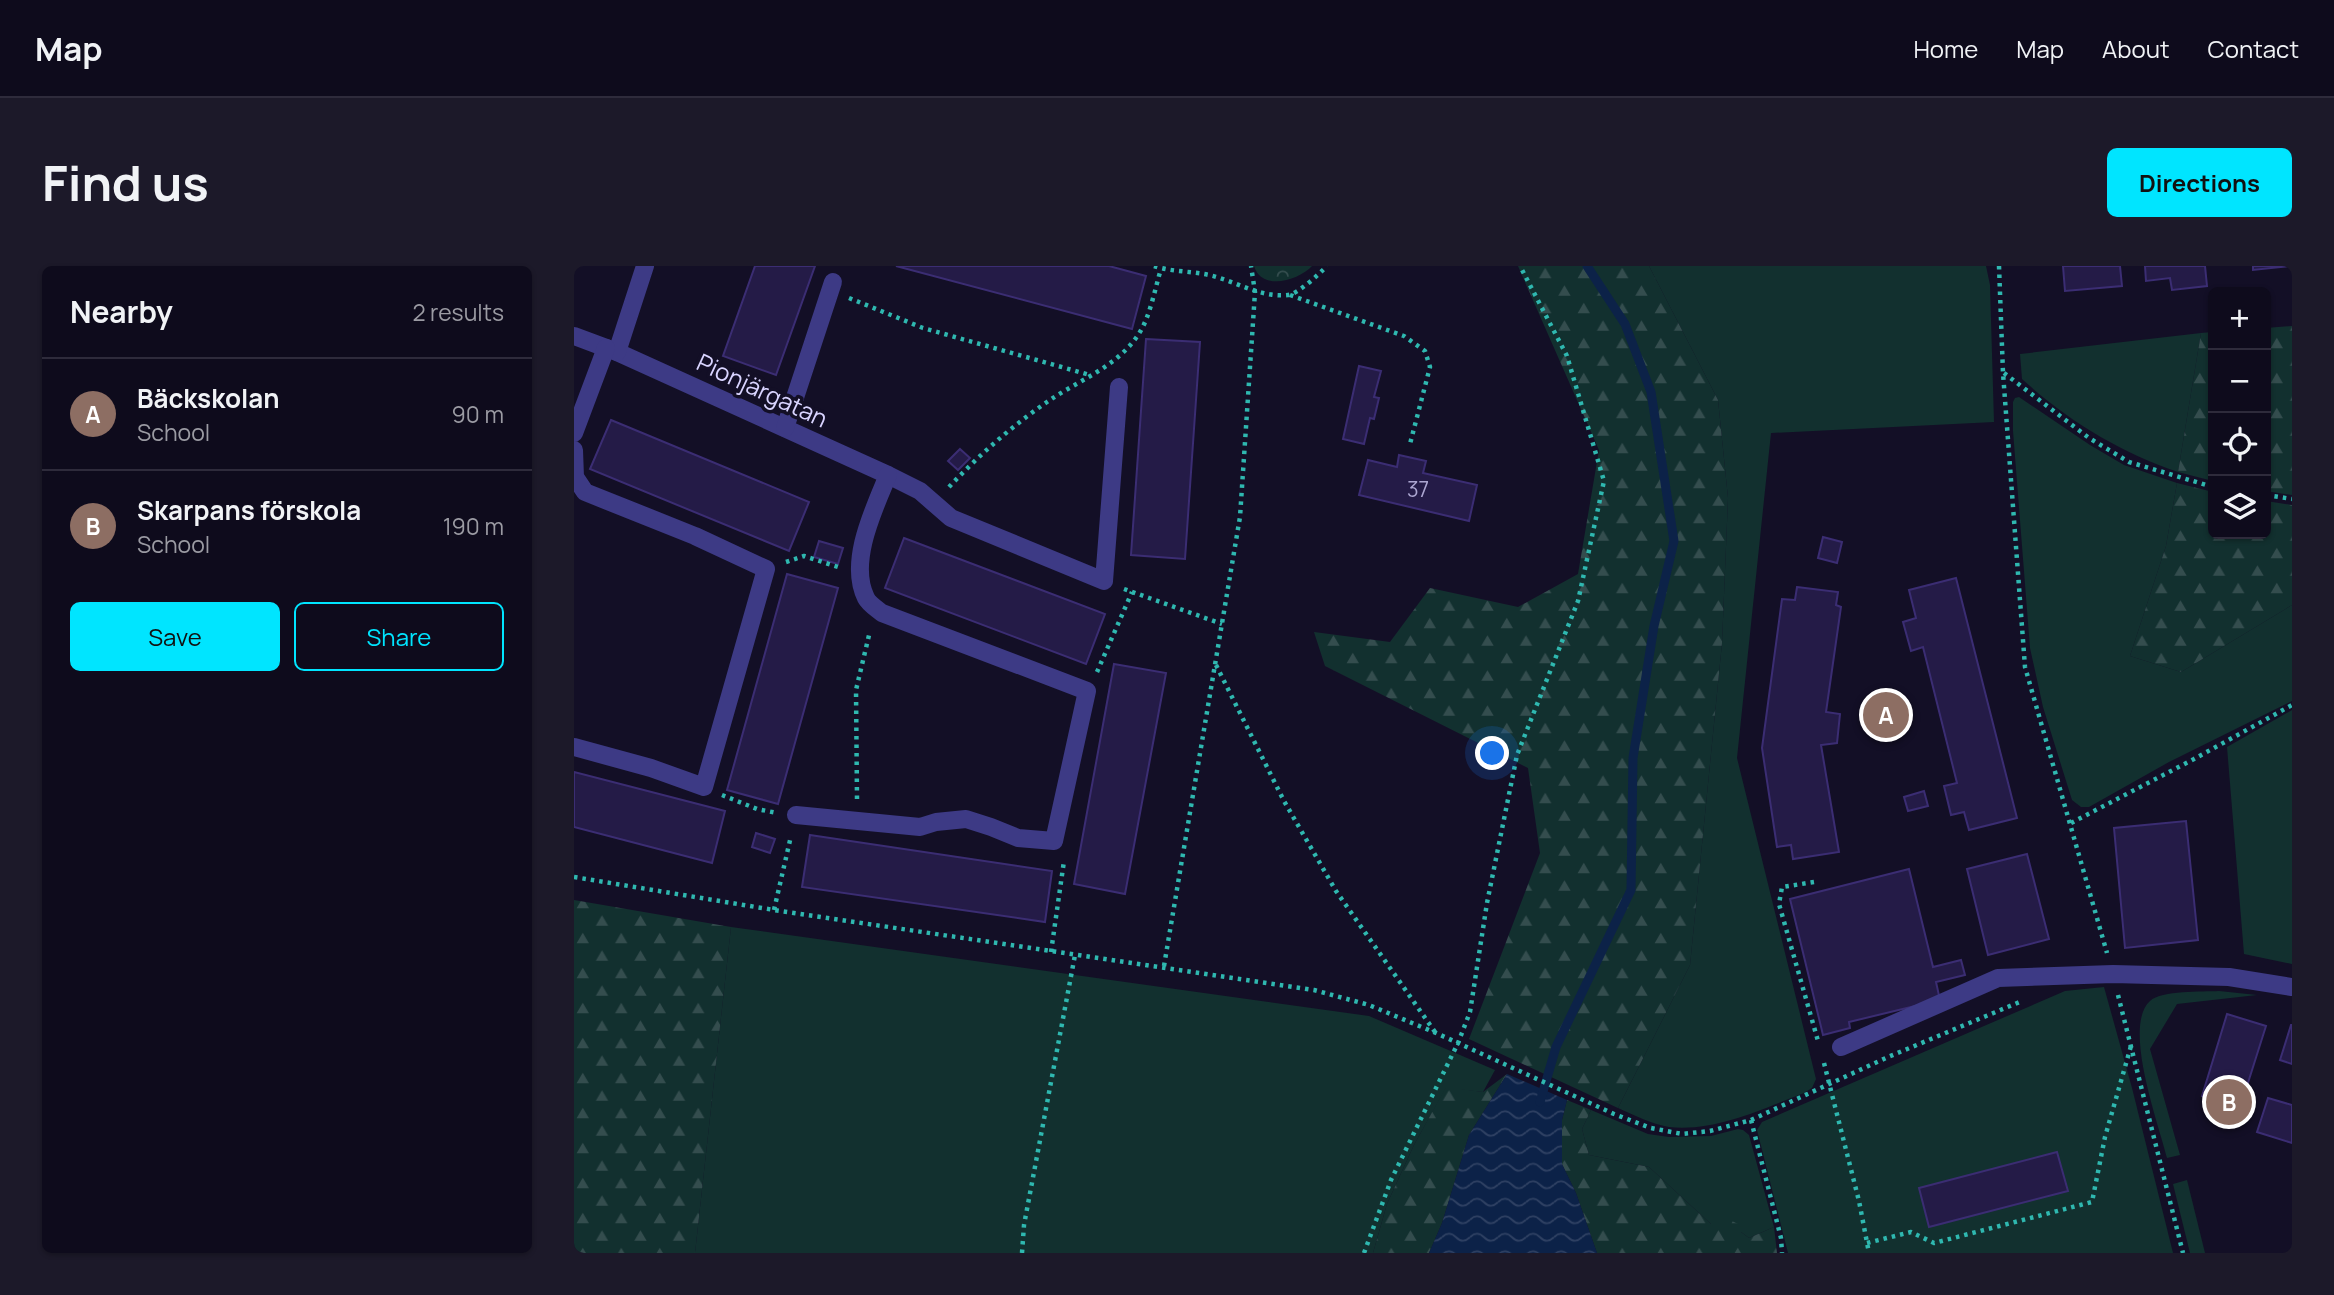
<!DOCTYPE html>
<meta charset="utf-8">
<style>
body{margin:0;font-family:Manrope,sans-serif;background:#1c1929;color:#f1f3f6}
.controls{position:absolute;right:21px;top:21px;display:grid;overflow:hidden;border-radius:10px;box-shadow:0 2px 5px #0004}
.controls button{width:63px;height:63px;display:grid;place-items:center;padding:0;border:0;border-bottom:2px solid #2e2b3b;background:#0e0b1c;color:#f1f3f6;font:35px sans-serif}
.you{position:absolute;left:919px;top:488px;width:24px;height:24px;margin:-18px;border:5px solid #fff;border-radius:50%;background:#1a73e8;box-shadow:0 0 0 10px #1a73e833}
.badge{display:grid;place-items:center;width:46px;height:46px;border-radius:50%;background:#00e5ff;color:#fff;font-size:23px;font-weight:700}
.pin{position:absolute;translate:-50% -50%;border:4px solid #fff;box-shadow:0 2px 7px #0006}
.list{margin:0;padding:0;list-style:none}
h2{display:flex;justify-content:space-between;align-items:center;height:91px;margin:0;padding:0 28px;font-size:30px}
h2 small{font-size:23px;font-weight:400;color:#9b9ba3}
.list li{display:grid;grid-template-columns:46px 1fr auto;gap:21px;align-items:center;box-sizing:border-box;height:112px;padding:0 28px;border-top:2px solid #2e2b3b}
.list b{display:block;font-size:26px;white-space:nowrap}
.list p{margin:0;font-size:23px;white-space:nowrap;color:#9b9ba3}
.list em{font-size:23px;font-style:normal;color:#9b9ba3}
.actions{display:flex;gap:14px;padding:21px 28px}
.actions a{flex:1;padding:16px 0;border:2px solid #00e5ff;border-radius:10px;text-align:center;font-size:24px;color:#00e5ff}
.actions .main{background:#00e5ff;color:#111}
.icon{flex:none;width:38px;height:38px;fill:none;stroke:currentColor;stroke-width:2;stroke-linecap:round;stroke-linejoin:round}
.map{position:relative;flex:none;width:1718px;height:987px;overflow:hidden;border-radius:10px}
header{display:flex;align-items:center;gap:42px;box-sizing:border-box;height:98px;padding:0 35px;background:#0e0b1c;border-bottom:2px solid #2e2b3b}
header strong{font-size:33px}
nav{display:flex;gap:38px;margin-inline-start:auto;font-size:24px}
.intro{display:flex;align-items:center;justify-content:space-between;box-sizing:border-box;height:168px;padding:0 42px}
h1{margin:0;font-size:49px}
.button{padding:18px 32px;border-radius:10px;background:#00e5ff;color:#111;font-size:24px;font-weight:700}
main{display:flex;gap:42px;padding:0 42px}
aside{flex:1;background:#0e0b1c;border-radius:10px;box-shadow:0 2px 5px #0004}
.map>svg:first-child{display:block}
.green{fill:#12302f}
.forest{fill:url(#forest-firs)}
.park{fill:url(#park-crowns)}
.water{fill:url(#water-waves)}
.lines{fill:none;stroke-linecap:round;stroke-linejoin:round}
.stream{stroke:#0c2248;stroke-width:9}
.building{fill:#241b47;stroke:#3b2d73;stroke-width:2}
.path{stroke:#2fb8b0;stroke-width:4.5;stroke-dasharray:3.5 5;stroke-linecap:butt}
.minor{stroke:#3d3a85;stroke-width:18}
.labels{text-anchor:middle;stroke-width:7;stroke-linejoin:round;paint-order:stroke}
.number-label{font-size:21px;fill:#aca6d1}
.street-label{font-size:24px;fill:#d9d4ff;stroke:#130f26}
</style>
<header>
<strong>Map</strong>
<nav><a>Home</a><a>Map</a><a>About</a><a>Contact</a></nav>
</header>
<div class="intro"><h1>Find us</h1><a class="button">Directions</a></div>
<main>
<aside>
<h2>Nearby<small>2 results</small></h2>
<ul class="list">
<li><span class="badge" style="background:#8d6e63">A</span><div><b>Bäckskolan</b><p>School</p></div><em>90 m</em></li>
<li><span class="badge" style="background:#8d6e63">B</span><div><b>Skarpans förskola</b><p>School</p></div><em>190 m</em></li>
</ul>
<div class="actions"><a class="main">Save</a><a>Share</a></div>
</aside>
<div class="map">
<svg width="1718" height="987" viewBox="0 0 1718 987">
<defs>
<pattern id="forest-firs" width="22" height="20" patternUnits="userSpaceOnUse" patternTransform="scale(1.75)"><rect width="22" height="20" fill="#12302f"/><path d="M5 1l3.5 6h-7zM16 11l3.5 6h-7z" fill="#344d4e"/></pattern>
<pattern id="park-crowns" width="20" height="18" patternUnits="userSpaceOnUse" patternTransform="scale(1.75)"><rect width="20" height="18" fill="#12302f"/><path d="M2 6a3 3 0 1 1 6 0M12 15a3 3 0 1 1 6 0" fill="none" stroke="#344d4e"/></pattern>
<pattern id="water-waves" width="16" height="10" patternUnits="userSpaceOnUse" patternTransform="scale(1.75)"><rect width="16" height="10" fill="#0c2248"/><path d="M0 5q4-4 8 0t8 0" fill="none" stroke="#2f4163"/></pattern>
</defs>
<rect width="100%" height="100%" fill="#130f26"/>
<g class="green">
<path d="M1075,0H1412L1416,19L1420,156L1197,167L1163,492L1242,813L1238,822L1230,827C1188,843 1141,866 1095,861C1077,858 1060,849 1044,842L1116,699L1148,377L1154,232L1144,134Z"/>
<path d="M1627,67L1604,206C1546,186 1494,155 1448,113L1446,88Z"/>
<polygon points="1445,131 1516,179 1550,199 1603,217 1592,280 1556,390 1607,406 1718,339 1718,435 1595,496 1515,541 1507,541 1498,534 1469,441 1456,382 1439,165 1439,136 1441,132"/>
<polygon points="1718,444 1718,698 1670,688 1653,481"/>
<polygon points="157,661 795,750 921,804 909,826 872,822 840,879 813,938 799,987 121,987"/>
<polygon points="1530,721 1558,822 1599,987 1214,987 1183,864 1188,856 1491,725"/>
<path d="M1645,725L1683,729L1603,738L1576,783L1606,889L1593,892C1585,859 1548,760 1576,735C1588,724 1628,726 1645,725Z"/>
<polygon points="1017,844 1074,868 1095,871 1137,870 1164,863 1169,864 1175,869 1200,961 1175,972 1167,966 1137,958 1075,901 1015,889 1008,863"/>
<polygon points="1613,914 1631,987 1616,987 1599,918"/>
</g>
<g class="forest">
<polygon points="944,0 1075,0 1144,134 1154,232 1148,377 1116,699 1044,842 895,773 966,587 954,502 751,400 740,366 816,376 856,322 944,341 1004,308 1025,184"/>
<polygon points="1718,60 1718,229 1692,225 1692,62"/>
<polygon points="1639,66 1639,215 1604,206 1627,67"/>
<polygon points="1603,217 1639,226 1639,268 1692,268 1692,235 1718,239 1718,339 1607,406 1556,390 1592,280"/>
<polygon points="0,634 157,661 121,987 0,987"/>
<polygon points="933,808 895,869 868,957 855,987 799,987 813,938 840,879 872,821 909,826"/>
<polygon points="993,834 1017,844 1008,863 1015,889 1075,901 1137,958 1156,954 1166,959 1167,966 1175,972 1200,961 1203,987 1023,987 1002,927 988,898 988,854"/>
</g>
<path class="park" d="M680,0H738C725,14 688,26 680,0Z"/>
<polygon class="water" points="933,808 993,834 988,854 988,898 1002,927 1023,987 855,987 868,957 895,869"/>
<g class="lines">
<polyline class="stream" points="966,836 982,781 1057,624 1059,492 1080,360 1100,275 1077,126 1051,58 1013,0"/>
</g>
<g class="building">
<polygon points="181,0 241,0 202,109 149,90"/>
<polygon points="322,0 535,0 572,10 558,63"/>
<polygon points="1489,0 1546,0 1548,20 1491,25"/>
<polygon points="1571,0 1631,0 1633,20 1598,24 1596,12 1572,15"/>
<polygon points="1679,0 1716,0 1679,4"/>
<polygon points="572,73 626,76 611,293 557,289"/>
<polygon points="785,100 807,105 800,131 805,132 800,153 796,152 790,178 769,173"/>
<polygon points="37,154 235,236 215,285 16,203"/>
<polygon points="386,183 396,192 384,204 374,195"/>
<polygon points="825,189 852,195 849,207 903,219 895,255 785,229 794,194 823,201"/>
<polygon points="1249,271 1268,276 1263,297 1244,292"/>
<polygon points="330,272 531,348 512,398 311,322"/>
<polygon points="245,275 269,282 264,298 240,291"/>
<polygon points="213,308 264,322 204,538 153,524"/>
<polygon points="1382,312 1443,552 1395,564 1390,546 1377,549 1370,520 1383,517 1349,381 1337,385 1329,356 1342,352 1335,324"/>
<polygon points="1223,321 1264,326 1262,339 1267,341 1252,446 1266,448 1263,477 1247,479 1265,586 1219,593 1217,579 1203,581 1188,482 1208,333 1221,334"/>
<polygon points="540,398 592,407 551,628 500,618"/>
<polygon points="0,506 151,545 138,597 0,561"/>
<polygon points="1350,525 1354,540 1334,545 1330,531"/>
<polygon points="1612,555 1624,674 1551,682 1540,562"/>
<polygon points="182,567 201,573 196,587 178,581"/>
<polygon points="236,569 478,605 471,656 228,621"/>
<polygon points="1453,588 1475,673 1414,689 1393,603"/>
<polygon points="1335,603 1359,701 1387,694 1391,709 1362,716 1366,734 1275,756 1276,762 1249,769 1216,633"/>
<polygon points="1653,748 1692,760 1666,842 1628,830"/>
<polygon points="1717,759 1718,759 1718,798 1706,794"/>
<polygon points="1694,832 1718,839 1718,877 1683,866"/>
<polygon points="1483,886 1494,925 1355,961 1345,922"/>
</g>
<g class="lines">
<g class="path">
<path d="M580,0C598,6 617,5 635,9C662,15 686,32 714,29C724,28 745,8 753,0"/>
<polyline points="1425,0 1429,107 1451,401 1533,687"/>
<polyline points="716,29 830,70 851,85 856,101 836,178"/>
<polyline points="275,32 349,62 516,109"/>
<polyline points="1430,107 1515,172 1555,196 1639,221"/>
<path d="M375,221C404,190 438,160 473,136C503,115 543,101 564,69C576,52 581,22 587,3"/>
<polyline points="1692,229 1718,233"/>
<polyline points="212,296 230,290 264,301"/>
<polyline points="550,323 648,358"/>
<polyline points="642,399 710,535 762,625 861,766"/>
<polyline points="523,406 558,326"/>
<polyline points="148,529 183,543 203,547"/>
<polyline points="283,533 282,424 296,365"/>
<polyline points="1497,557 1620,493 1718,439"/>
<polyline points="0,611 200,644 740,724 795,739 862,767 1040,848 1077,862 1108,868 1136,865 1177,854 1314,791 1448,735"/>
<polyline points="1240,616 1208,621 1205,638 1244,775"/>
<polyline points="200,644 217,570"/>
<polyline points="477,686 490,595"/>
<polyline points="590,700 666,251 681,26 677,0"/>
<polyline points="1544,729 1609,987"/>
<polyline points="1250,797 1285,935 1295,987"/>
<polyline points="1177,854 1207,972 1208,987"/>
<polyline points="1293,977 1337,966 1360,977 1518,936 1531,871 1557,780"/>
<polyline points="448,987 450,959 501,689"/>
<polyline points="790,987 817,914 884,777 896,746 913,637 943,489 1004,335 1030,215 993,90 946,0"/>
</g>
<g class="minor">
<polyline points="0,70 43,86 314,209 346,225 377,252 530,315 545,121"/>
<polyline points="43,86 71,0"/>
<polyline points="211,162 259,16"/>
<polyline points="0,167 32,82"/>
<polyline points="0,184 1,211 11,226 121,270 192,303 130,521 77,502 0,481"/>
<path d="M222,549L346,561L362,556L392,553L417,561L444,572L480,575L513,425L308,347C303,343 295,338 292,332C274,296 300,243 314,209"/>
<polyline points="1267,781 1424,712 1539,708 1655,711 1718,721"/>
</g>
</g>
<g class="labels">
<g class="number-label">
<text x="844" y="231">37</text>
</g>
<g class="street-label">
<text transform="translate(188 125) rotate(25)" y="8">Pionjärgatan</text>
</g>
</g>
</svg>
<div class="controls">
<button>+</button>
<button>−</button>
<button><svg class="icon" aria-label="locate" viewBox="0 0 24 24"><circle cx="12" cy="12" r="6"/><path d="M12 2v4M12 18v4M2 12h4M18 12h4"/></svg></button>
<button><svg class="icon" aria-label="layers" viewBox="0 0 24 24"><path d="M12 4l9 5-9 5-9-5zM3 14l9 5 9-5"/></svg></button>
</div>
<div class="you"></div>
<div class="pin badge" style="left:1312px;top:449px;background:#8d6e63">A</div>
<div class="pin badge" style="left:1655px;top:836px;background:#8d6e63">B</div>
</div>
</main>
